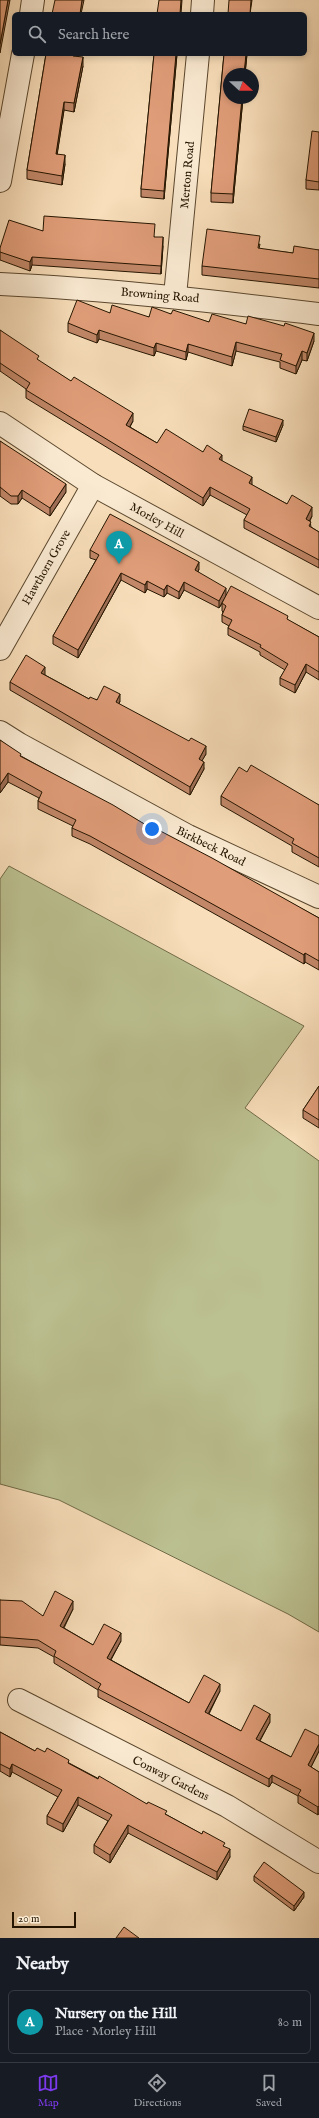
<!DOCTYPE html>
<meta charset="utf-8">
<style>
body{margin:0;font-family:"IM FELL English",serif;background:#242831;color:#f1f3f6}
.compass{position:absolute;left:223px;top:68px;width:36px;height:36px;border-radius:50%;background:#171b24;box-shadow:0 2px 6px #0003;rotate:111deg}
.scale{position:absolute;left:12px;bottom:10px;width:64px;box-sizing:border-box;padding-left:4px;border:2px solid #251500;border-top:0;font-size:11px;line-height:14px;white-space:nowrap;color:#251500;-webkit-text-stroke:3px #faead2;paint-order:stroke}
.you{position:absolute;left:152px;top:829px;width:14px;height:14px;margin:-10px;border:3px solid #fff;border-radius:50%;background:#1a73e8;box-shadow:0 0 0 6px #1a73e833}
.badge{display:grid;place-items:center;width:26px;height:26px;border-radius:50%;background:#7c3aed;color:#fff;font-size:13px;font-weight:700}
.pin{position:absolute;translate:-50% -33px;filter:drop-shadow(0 1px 2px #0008)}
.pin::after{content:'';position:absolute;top:21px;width:14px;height:12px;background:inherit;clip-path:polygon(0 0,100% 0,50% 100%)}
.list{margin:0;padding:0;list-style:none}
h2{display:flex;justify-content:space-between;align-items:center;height:52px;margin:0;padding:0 16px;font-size:17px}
h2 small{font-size:13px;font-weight:400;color:#9ea1a6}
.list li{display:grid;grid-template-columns:26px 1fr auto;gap:12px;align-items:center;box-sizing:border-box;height:64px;margin:0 8px 8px;padding:0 8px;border:1px solid #363941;border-radius:6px}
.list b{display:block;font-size:15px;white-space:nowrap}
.list p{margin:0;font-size:13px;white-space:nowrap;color:#9ea1a6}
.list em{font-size:13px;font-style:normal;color:#9ea1a6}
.icon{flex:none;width:22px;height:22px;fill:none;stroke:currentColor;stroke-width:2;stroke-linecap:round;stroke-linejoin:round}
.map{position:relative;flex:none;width:319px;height:1938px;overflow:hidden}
.search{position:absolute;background:#171b24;box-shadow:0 2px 6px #0003;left:12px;right:12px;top:12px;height:44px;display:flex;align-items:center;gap:10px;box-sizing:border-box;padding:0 14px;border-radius:6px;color:#9ea1a6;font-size:15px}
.sheet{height:124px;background:#171b24}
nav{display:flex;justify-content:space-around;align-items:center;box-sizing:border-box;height:56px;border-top:1px solid #363941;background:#171b24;font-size:11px;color:#9ea1a6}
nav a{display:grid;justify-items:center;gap:2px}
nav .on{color:#7c3aed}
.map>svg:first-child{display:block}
.green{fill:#bcc191;stroke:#706b48}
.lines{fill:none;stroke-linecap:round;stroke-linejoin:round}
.minor-casing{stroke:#5a472e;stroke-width:24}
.minor{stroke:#faead2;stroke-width:22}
.wall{fill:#c18768;stroke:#251500}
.shaded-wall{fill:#9d6e55;stroke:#251500}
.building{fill:#e09d79;stroke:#251500}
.labels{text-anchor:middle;stroke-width:3.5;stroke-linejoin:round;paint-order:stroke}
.street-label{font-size:12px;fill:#251500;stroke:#faead2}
</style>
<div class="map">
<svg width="319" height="1938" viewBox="0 0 319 1938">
<rect width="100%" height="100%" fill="#f8deba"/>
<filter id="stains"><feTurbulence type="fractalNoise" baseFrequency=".005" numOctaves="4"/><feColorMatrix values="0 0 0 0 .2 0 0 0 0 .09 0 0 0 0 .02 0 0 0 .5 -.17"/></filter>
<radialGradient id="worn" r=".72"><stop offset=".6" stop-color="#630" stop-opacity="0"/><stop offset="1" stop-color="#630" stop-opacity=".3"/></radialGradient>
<polygon class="green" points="9,866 304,1026 245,1108 319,1161 319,1632 288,1614 59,1500 0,1484 0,879"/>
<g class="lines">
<g class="minor-casing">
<g id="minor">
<polyline points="31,14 33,0"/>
<polyline points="202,14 203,0"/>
<polyline points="0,181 23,54"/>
<path d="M0,284C107,289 213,301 319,314"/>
<polyline points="175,296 198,54"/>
<polyline points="0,423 93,485 319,608"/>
<polyline points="0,649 93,485"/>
<polyline points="0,732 19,744 188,836 319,897"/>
<polyline points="19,1700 227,1806 319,1862"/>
</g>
</g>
<use href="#minor" class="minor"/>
</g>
<g class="wall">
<polygon points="46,54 75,54 74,56 83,66 74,112 64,110 57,154 65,164 62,185 27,179 27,170"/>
<polygon points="154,54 177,54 164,199 141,197 141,189"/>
<polygon points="224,54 247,54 245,74 229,74 229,98 243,98 233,203 211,202 211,193"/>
<polygon points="319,132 319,190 306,189 306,180"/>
<polygon points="43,231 155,237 163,246 161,274 32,265 30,271 0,260 0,248"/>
<polygon points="260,244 259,249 293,253 319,250 319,288 202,275 202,266"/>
<polygon points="110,313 149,317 171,314 209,322 246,324 314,341 307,361 302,360 296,374 280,368 280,362 236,351 232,366 188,352 186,360 156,351 154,356 99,339 97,343 68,332 68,323"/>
<polygon points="0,330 39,361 133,421 130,427 157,443 203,452 222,461 252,485 287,504 312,516 310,521 311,527 319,532 319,568 244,528 244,520 247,515 210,495 203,506 26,398 26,389 0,371"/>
<polygon points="283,425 276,442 243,430 243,426"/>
<polygon points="0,441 66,492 50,516 22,498 18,504 11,504 0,496"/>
<polygon points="90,550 199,569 198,572 226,595 288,620 319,637 319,680 306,672 295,693 280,685 280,678 285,670 260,655 260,652 228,635 228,628 229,626 222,622 222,615 223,612 222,611 222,604 219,608 184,590 179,599 167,593 164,597 147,589 145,593 121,580 78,658 53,644 53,636 96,560 90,558"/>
<polygon points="45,675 89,699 120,701 119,704 206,754 202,760 204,769 190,795 10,690 10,682"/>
<polygon points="0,740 21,756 146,825 319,918 319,970 305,962 304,964 90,844 72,836 72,828 73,826 38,809 38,801 39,798 8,782 0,793"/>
<polygon points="247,772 319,805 319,867 292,852 292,846 221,805 221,796"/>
<polygon points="319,1086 319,1128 303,1118 303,1110"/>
<polygon points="0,1600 43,1616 73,1609 64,1628 93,1645 121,1641 111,1660 189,1703 220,1691 209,1714 241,1731 270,1722 260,1741 291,1757 319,1751 311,1767 319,1772 318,1815 298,1803 298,1796 272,1782 269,1787 98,1697 98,1690 54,1663 54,1657 38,1648 0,1645"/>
<polygon points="0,1732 35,1751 69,1763 167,1815 225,1847 230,1857 217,1880 128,1833 110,1863 94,1853 94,1845 108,1821 78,1805 63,1832 47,1824 47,1816 58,1797 12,1772 10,1777 0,1771"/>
<polygon points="254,1876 304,1897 294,1911 254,1881"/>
</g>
<g class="shaded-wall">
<polygon points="8,0 10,0 0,53 0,44"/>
<polygon points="82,0 84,0 81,14 80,14"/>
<polygon points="181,0 182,0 181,14 180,14"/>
<polygon points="251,0 252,0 250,14"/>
<polygon points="176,54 177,54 164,199 164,191"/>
<polygon points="246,54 247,54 245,74 244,74"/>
<polygon points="83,57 83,66 74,112 74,103"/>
<polygon points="242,98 243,98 233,203 233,194"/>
<polygon points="64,102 64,110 56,162 56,154"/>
<polygon points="65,155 65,164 62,185 62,176"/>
<polygon points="163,237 163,246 161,274 161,266"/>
<polygon points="32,257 32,265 30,271 30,262"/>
<polygon points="99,330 99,339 97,343 97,335"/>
<polygon points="314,333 314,341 307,361 307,353"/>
<polygon points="236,342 236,351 232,366 232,357"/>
<polygon points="156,343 156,351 154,356 154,348"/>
<polygon points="188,344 188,352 186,360 186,352"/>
<polygon points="302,351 302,360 296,374 296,366"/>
<polygon points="133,413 133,421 126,433 126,425"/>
<polygon points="283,420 283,425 276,442 276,437"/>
<polygon points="222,455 222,463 219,459"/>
<polygon points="252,477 252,486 249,483"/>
<polygon points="66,484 66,492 50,516 50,508"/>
<polygon points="210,487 210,495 203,506 203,498"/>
<polygon points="22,490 22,498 18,504 18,496"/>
<polygon points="312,507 312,516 306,527 306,519"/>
<polygon points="199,562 199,569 195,578 195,570"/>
<polygon points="121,573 121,580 78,658 78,650"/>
<polygon points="147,581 147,589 145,593 145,585"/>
<polygon points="184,582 184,590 179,599 179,592"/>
<polygon points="167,585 167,593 164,597 164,590"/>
<polygon points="226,588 226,596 219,608 219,601"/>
<polygon points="306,664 306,672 295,693 295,685"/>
<polygon points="45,667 45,675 41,673"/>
<polygon points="120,694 120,701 116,710 116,702"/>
<polygon points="206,746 206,754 199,766 199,759"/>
<polygon points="204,762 204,769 190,795 190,787"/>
<polygon points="8,773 8,782 0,793 0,785"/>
<polygon points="305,953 305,962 304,964 304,955"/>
<polygon points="73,1601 73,1609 60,1634 60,1626"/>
<polygon points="121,1633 121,1641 107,1666 107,1658"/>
<polygon points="220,1684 220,1691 205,1720 205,1712"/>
<polygon points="270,1714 270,1722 256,1747 256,1739"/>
<polygon points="319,1744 319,1751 308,1773 308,1765"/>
<polygon points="12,1764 12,1772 10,1777 10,1769"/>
<polygon points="272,1775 272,1782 269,1787 269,1779"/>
<polygon points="78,1797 78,1805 63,1832 63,1824"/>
<polygon points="319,1806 319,1813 318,1815 318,1807"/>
<polygon points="128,1825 128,1833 110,1863 110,1855"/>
<polygon points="230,1849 230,1857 217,1880 217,1872"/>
<polygon points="304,1892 304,1897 294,1911 294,1906"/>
</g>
<g class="building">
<polygon points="0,0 8,0 0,44"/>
<polygon points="55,0 82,0 80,14 52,14"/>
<polygon points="159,0 181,0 180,14 157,14"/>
<polygon points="229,0 251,0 250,14 228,14"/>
<polygon points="46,54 73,54 73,56 83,57 74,103 64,102 56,154 65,155 62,176 27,170"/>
<polygon points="154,54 176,54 164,191 141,189"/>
<polygon points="224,54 246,54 244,74 229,74 229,98 242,98 233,194 211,193"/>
<polygon points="312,131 319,132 319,182 306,180"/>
<polygon points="44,216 155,224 154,237 163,237 161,266 32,257 30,262 0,252 0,248 9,220 43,231"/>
<polygon points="207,229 260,236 258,248 293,253 294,246 319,250 319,279 202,266"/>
<polygon points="77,300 110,313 112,305 149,317 152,307 171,314 173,310 209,322 212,314 246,324 248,316 284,326 285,323 314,333 307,353 302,351 296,366 280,360 282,354 236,342 232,357 188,344 186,352 156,343 154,348 99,330 97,335 68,323"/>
<polygon points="0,330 39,356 37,359 71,381 74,377 133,413 126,425 157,443 166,429 203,452 207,445 222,455 219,459 252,477 249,483 287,504 292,495 312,507 306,519 311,522 309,526 319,532 319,560 244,520 250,509 210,487 203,498 26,390 30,383 0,363"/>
<polygon points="249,409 283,420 276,437 243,426"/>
<polygon points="0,441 66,484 50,508 22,490 18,496 11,496 0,487"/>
<polygon points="110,514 199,562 195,570 226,588 219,601 184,582 179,592 167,585 164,590 147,581 145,585 121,573 78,650 53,636 99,555 90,550"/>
<polygon points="231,586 288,616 287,619 319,637 319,672 306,664 295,685 280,678 288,664 260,647 261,645 228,628 232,620 222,615 226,606 222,603"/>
<polygon points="26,655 45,667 41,673 89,699 90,697 97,700 104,686 120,694 116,702 189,741 191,738 206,746 199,759 204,762 190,787 10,682"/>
<polygon points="0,740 21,754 20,756 113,805 146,825 147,824 212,858 319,918 319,961 305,953 304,955 90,836 72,828 76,820 38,801 42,792 8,773 0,785"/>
<polygon points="251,765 319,805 319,858 292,843 294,839 221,796 239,767 247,772"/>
<polygon points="319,1086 319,1120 303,1110"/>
<polygon points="55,1591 73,1601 60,1626 93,1645 104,1624 121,1633 107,1658 143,1678 189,1703 204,1675 220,1684 205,1712 241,1731 254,1705 270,1714 256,1739 291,1757 305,1729 319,1736 319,1744 308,1765 319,1772 319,1806 318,1807 298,1795 301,1790 272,1775 269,1779 98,1689 101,1684 54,1656 56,1651 38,1640 0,1637 0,1600 22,1601 43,1616"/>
<polygon points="0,1732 35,1751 37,1748 45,1752 47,1748 69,1760 68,1763 98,1779 99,1776 147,1804 148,1802 167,1811 165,1814 202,1834 203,1831 225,1843 223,1846 230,1849 217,1872 128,1825 110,1855 94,1845 112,1815 78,1797 63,1824 47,1816 62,1790 12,1764 10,1769 0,1764"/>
<polygon points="264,1862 304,1892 294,1906 254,1876"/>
<polygon points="124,1927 139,1938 116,1938"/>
</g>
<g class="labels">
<g class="street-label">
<text transform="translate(187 175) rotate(-85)" y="4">Merton Road</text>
<text transform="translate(160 295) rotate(5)" y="4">Browning Road</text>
<text transform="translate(157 520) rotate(29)" y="4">Morley Hill</text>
<text transform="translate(46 567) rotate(-60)" y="4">Hawthorn Grove</text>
<text transform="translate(211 846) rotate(26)" y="4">Birkbeck Road</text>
<text transform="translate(171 1778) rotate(27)" y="4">Conway Gardens</text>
</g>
</g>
<rect width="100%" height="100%" filter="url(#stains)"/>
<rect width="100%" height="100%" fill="url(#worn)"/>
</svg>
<svg class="compass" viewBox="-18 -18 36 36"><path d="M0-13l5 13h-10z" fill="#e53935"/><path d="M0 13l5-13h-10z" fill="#9ea1a6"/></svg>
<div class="scale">20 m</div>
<div class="you"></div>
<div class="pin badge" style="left:119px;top:564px;background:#0f9aa8">A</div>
<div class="search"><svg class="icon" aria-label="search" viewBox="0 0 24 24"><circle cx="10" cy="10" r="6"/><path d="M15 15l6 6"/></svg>Search here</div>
</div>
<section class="sheet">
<h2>Nearby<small></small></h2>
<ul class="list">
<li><span class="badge" style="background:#0f9aa8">A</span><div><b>Nursery on the Hill</b><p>Place · Morley Hill</p></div><em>80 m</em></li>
</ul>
</section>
<nav>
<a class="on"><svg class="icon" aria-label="map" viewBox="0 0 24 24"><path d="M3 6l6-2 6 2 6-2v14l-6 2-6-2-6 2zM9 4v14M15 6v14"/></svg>Map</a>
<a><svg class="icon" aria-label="directions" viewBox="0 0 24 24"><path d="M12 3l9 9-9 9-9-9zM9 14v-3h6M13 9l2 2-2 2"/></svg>Directions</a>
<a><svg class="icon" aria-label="saved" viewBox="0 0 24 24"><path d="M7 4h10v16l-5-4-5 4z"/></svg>Saved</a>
</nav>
